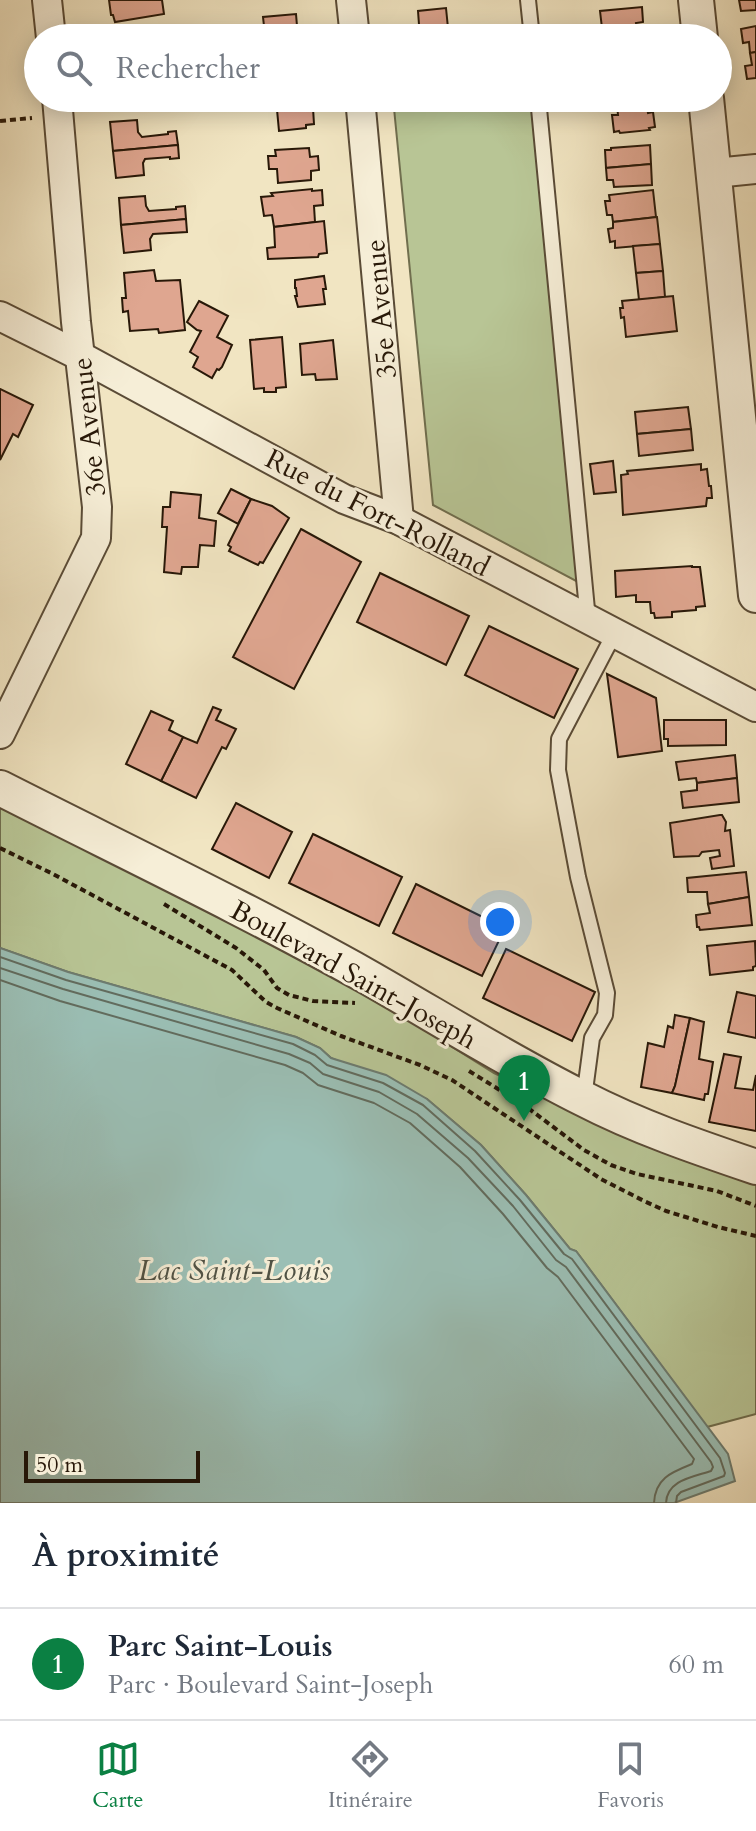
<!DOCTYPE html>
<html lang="fr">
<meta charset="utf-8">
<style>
body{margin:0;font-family:Cardo,serif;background:#f6f6f7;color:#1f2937}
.scale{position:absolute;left:24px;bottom:20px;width:176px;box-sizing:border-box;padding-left:8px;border:4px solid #281808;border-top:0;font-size:22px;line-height:28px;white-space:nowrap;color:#281808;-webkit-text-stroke:6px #f6eed7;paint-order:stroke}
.you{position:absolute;left:500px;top:922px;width:28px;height:28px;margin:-20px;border:6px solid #fff;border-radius:50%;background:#1a73e8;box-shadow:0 0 0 12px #1a73e833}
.badge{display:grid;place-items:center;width:52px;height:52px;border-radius:50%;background:#0b8043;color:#fff;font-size:26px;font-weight:700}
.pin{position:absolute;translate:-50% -66px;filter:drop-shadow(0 2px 4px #0008)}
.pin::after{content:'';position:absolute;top:42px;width:28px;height:24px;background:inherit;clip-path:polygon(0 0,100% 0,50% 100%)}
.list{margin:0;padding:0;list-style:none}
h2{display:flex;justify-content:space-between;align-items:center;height:104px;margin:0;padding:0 32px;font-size:34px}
h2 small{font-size:26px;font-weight:400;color:#747a83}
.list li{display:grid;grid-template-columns:52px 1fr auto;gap:24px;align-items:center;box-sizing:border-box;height:112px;padding:0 32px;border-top:2px solid #e0e1e3}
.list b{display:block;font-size:30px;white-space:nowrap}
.list p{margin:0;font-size:26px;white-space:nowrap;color:#747a83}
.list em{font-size:26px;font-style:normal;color:#747a83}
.icon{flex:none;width:44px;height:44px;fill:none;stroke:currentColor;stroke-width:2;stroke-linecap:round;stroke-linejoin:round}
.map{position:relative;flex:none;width:756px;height:1503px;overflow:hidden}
.search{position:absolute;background:#fff;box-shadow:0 4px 20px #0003;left:24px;right:24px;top:24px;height:88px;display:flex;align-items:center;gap:20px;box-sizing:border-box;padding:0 28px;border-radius:44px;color:#747a83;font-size:30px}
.sheet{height:216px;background:#fff}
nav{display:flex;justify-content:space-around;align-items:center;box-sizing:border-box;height:112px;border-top:2px solid #e0e1e3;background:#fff;font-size:22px;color:#747a83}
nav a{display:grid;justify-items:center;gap:4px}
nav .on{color:#0b8043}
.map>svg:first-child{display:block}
.green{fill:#b8c595;stroke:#706e4e;stroke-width:2}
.water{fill:#9bbfb5;stroke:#6d7c70;stroke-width:2}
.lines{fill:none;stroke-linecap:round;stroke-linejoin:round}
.shore{stroke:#626c5e;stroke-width:2}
.building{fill:#dfa690;stroke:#281808;stroke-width:2}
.service-casing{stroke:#5a4b36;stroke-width:18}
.minor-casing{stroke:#5a4b36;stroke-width:32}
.tertiary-casing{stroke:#5a4b36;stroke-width:38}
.path{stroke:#281808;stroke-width:4;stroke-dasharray:6 4;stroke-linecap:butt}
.service{stroke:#f6eed7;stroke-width:14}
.minor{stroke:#f6eed7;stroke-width:28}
.tertiary{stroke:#f6eed7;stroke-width:34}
.labels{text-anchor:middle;stroke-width:6;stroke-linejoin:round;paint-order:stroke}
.street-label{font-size:28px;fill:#281808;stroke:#f6eed7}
.water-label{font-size:30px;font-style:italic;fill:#505245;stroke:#f6eed7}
</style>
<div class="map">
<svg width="756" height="1503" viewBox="0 0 756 1503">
<rect width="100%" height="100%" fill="#f1e5c2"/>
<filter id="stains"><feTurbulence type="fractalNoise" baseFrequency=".0025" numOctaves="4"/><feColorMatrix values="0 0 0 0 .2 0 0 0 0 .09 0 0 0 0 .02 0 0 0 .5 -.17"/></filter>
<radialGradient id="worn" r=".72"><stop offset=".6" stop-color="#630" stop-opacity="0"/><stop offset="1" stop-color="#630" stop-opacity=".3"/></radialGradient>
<g class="green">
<polygon points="393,98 531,98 578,582 433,505"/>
<polygon points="0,803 344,979 494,1073 626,1135 756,1181 756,1414 707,1427 576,1251 570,1249 526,1195 481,1145 427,1099 331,1058 320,1048 296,1037 68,972 0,948"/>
</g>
<polygon class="water" points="0,948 68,972 296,1037 320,1048 331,1058 386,1075 427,1099 481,1145 526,1195 570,1249 576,1251 728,1454 735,1481 674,1503 0,1503"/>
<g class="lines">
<g class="shore">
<polyline points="0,957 66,980 293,1044 315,1055 327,1065 383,1083 423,1105 475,1151 520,1200 564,1254 572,1259 720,1458 725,1473 724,1476 681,1492 677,1496 676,1503"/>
<path d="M0,968L63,989L289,1054L310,1063L323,1074L379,1092L417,1114L468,1158L513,1206L556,1260L566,1267L711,1462L713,1467L711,1471C693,1477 667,1480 666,1503"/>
<path d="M0,980L60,1001L285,1065L303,1073L318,1085L374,1103L410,1123L460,1167L503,1214L547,1268L558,1277L694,1459L692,1464C672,1472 655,1478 654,1503"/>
</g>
</g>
<g class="building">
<polygon points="109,0 162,0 164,14 115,22 113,15 111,15"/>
<polygon points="739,0 756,0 756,10 741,11"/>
<polygon points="642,7 643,22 636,23 638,34 609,36 609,27 602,28 600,11"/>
<polygon points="446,8 449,38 420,38 418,11"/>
<polygon points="296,14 298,38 253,38 252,27 264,26 263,17"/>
<polygon points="756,26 756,52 750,53 749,42 743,43 741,29"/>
<polygon points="756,52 756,78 747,79 745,66 752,65 750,53"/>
<polygon points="304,98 305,108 313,108 314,124 306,125 306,128 279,131 276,99"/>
<polygon points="616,98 646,98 646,102 617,105"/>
<polygon points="646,102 648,113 653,112 655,127 649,128 650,130 620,133 619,131 614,132 612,115 618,115 617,105"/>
<polygon points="137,120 138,132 142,137 168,134 168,132 176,131 178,145 113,151 110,122"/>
<polygon points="178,145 179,158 170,159 170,157 145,159 143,163 144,175 116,178 113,151"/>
<polygon points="650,145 651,164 606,168 605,150 611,150 611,148"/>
<polygon points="309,148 310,157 318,156 319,170 311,171 311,180 278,183 277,169 269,169 268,156 276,156 275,150"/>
<polygon points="651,164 652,185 614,187 613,180 607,180 606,168"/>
<polygon points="312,189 312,191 322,190 323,205 314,206 315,222 274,227 272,215 264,216 261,197 273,196 271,193"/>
<polygon points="653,190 656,217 613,222 612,215 607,215 605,201 610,201 609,195"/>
<polygon points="145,196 146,206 149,211 176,209 176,207 185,206 186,219 121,225 119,198"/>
<polygon points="657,217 660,244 615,248 615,241 610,242 608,229 613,228 613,222"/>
<polygon points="186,219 187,232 153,234 150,239 151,250 124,253 121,225"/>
<polygon points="324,221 327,253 319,254 318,257 268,259 267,248 275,247 274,227"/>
<polygon points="660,244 663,271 636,273 633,246"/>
<polygon points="154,270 156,281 180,280 185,330 159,333 158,329 130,331 128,311 123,312 122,298 126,298 124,273"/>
<polygon points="663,271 665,297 639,300 636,273"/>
<polygon points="324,276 326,289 323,289 325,304 298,307 295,296 297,296 296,288 295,288 295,280"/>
<polygon points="673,296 677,331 626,337 624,317 621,318 620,308 623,308 622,301"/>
<polygon points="199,301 228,316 217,337 232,345 222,367 219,370 217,369 212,378 193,367 198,357 190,352 201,331 197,330 187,322"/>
<polygon points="282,337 286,387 276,388 276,392 264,392 264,388 254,389 250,340"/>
<polygon points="333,340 337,379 316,380 315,374 302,375 300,344"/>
<polygon points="0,389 33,405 18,437 13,434 0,460"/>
<polygon points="688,407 691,429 637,434 635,412"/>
<polygon points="691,429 693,450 639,456 637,434"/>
<polygon points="613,461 616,492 594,494 590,464"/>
<polygon points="701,464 701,470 707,469 709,486 711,486 712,498 707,498 706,506 623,515 621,475 628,474 627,471"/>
<polygon points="231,489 251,499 238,524 218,513"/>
<polygon points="171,492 201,495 199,518 216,521 214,546 200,545 198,567 182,567 181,574 164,572 167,527 162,527 163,507 170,507"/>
<polygon points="251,499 272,506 289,518 263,563 260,562 258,565 229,551 231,547 228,545"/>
<polygon points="301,529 361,562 294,689 233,657"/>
<polygon points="692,566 692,567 700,567 705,606 696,607 696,610 672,612 672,617 655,618 654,613 651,613 650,602 636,602 636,595 616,597 615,571"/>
<polygon points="380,573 469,616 446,665 357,622"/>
<polygon points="489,626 578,669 554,718 465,675"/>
<polygon points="607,674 656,698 662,751 618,757"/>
<polygon points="213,707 221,710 216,720 236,729 226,749 222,747 196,798 161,781 183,737 197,743"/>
<polygon points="151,711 173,721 169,730 183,737 161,781 126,764"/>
<polygon points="664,720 726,720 726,745 668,746 668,739 664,739"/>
<polygon points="735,755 737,778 697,783 696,778 679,780 676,762"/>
<polygon points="737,778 739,802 683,808 681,792 697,790 697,783"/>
<polygon points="236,803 292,832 269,878 212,849"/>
<polygon points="720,815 722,815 726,822 725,831 730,830 734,866 712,869 710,858 720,856 719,850 702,852 699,856 674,857 670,823"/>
<polygon points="313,834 402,877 379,926 289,883"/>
<polygon points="746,872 749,897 708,904 707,892 688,892 687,878"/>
<polygon points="416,884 505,928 482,976 393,933"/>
<polygon points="749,897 752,925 700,930 699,927 697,927 696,915 710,913 708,904"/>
<polygon points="755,941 756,966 753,967 753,970 710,975 707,946"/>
<polygon points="506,949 595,992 572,1041 483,998"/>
<polygon points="737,992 756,996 756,1038 728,1032"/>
<polygon points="675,1015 690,1018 675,1086 672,1093 641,1087 648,1043 664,1047 668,1026 673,1028"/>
<polygon points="690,1018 704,1022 699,1059 713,1062 708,1094 705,1094 704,1100 672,1093 675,1086"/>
<polygon points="724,1054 741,1057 735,1088 753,1090 756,1075 756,1131 709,1122"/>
</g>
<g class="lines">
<g class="service-casing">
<g id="service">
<polyline points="528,0 532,38"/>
<polyline points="538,98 588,620"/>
<polyline points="584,1098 592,1038 605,1015 607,993 578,877 558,770 559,739 614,634"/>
</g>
</g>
<g class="minor-casing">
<g id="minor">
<polyline points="47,0 51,38"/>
<polyline points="351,0 355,38"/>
<polyline points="360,98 399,520"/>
<polyline points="715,173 756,169"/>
<polyline points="0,316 80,356 344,499 399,520 756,707"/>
<polyline points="0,734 96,538 97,507 76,322 57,98"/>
</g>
</g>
<g class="tertiary-casing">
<g id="tertiary">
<polyline points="696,0 700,38"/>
<polyline points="706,98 756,595"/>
<path d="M0,788C122,850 246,909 366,976C438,1017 508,1061 582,1098C638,1127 697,1147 756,1167"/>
</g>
</g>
<g class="path">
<polyline points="0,121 32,118"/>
<polyline points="0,848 53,874 232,970 266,1002 277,1008 341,1036 420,1065 452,1080 601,1179 644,1201 666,1211 718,1227 756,1236"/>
<polyline points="164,904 236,948 264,970 277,988 289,995 313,1001 355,1003"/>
<polyline points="469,1071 524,1105 584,1150 611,1165 637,1174 717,1191 756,1206"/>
</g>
<use href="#service" class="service"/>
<use href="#minor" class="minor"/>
<use href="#tertiary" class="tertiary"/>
</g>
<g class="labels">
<g class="street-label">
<text transform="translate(380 309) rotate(-95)" y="10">35e Avenue</text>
<text transform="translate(88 427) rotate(-96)" y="10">36e Avenue</text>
<text transform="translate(378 512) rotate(27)" y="10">Rue du Fort-Rolland</text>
<text transform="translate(354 974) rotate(29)" y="10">Boulevard Saint-Joseph</text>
</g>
<g class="water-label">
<text x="234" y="1280">Lac Saint-Louis</text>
</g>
</g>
<rect width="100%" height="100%" filter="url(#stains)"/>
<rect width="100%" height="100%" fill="url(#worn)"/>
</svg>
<div class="scale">50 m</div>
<div class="you"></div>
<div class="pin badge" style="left:524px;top:1121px">1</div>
<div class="search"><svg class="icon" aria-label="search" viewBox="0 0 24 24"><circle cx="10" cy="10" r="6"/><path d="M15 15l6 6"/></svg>Rechercher</div>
</div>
<section class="sheet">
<h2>À proximité<small></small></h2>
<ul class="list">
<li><span class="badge">1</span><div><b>Parc Saint-Louis</b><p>Parc · Boulevard Saint-Joseph</p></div><em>60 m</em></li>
</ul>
</section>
<nav>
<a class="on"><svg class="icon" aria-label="map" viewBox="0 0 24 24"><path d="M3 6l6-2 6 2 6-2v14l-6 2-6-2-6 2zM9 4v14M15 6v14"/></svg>Carte</a>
<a><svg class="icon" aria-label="directions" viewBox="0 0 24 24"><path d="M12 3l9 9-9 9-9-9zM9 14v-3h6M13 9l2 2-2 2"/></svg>Itinéraire</a>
<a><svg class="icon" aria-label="saved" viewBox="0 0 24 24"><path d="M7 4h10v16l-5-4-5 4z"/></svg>Favoris</a>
</nav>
